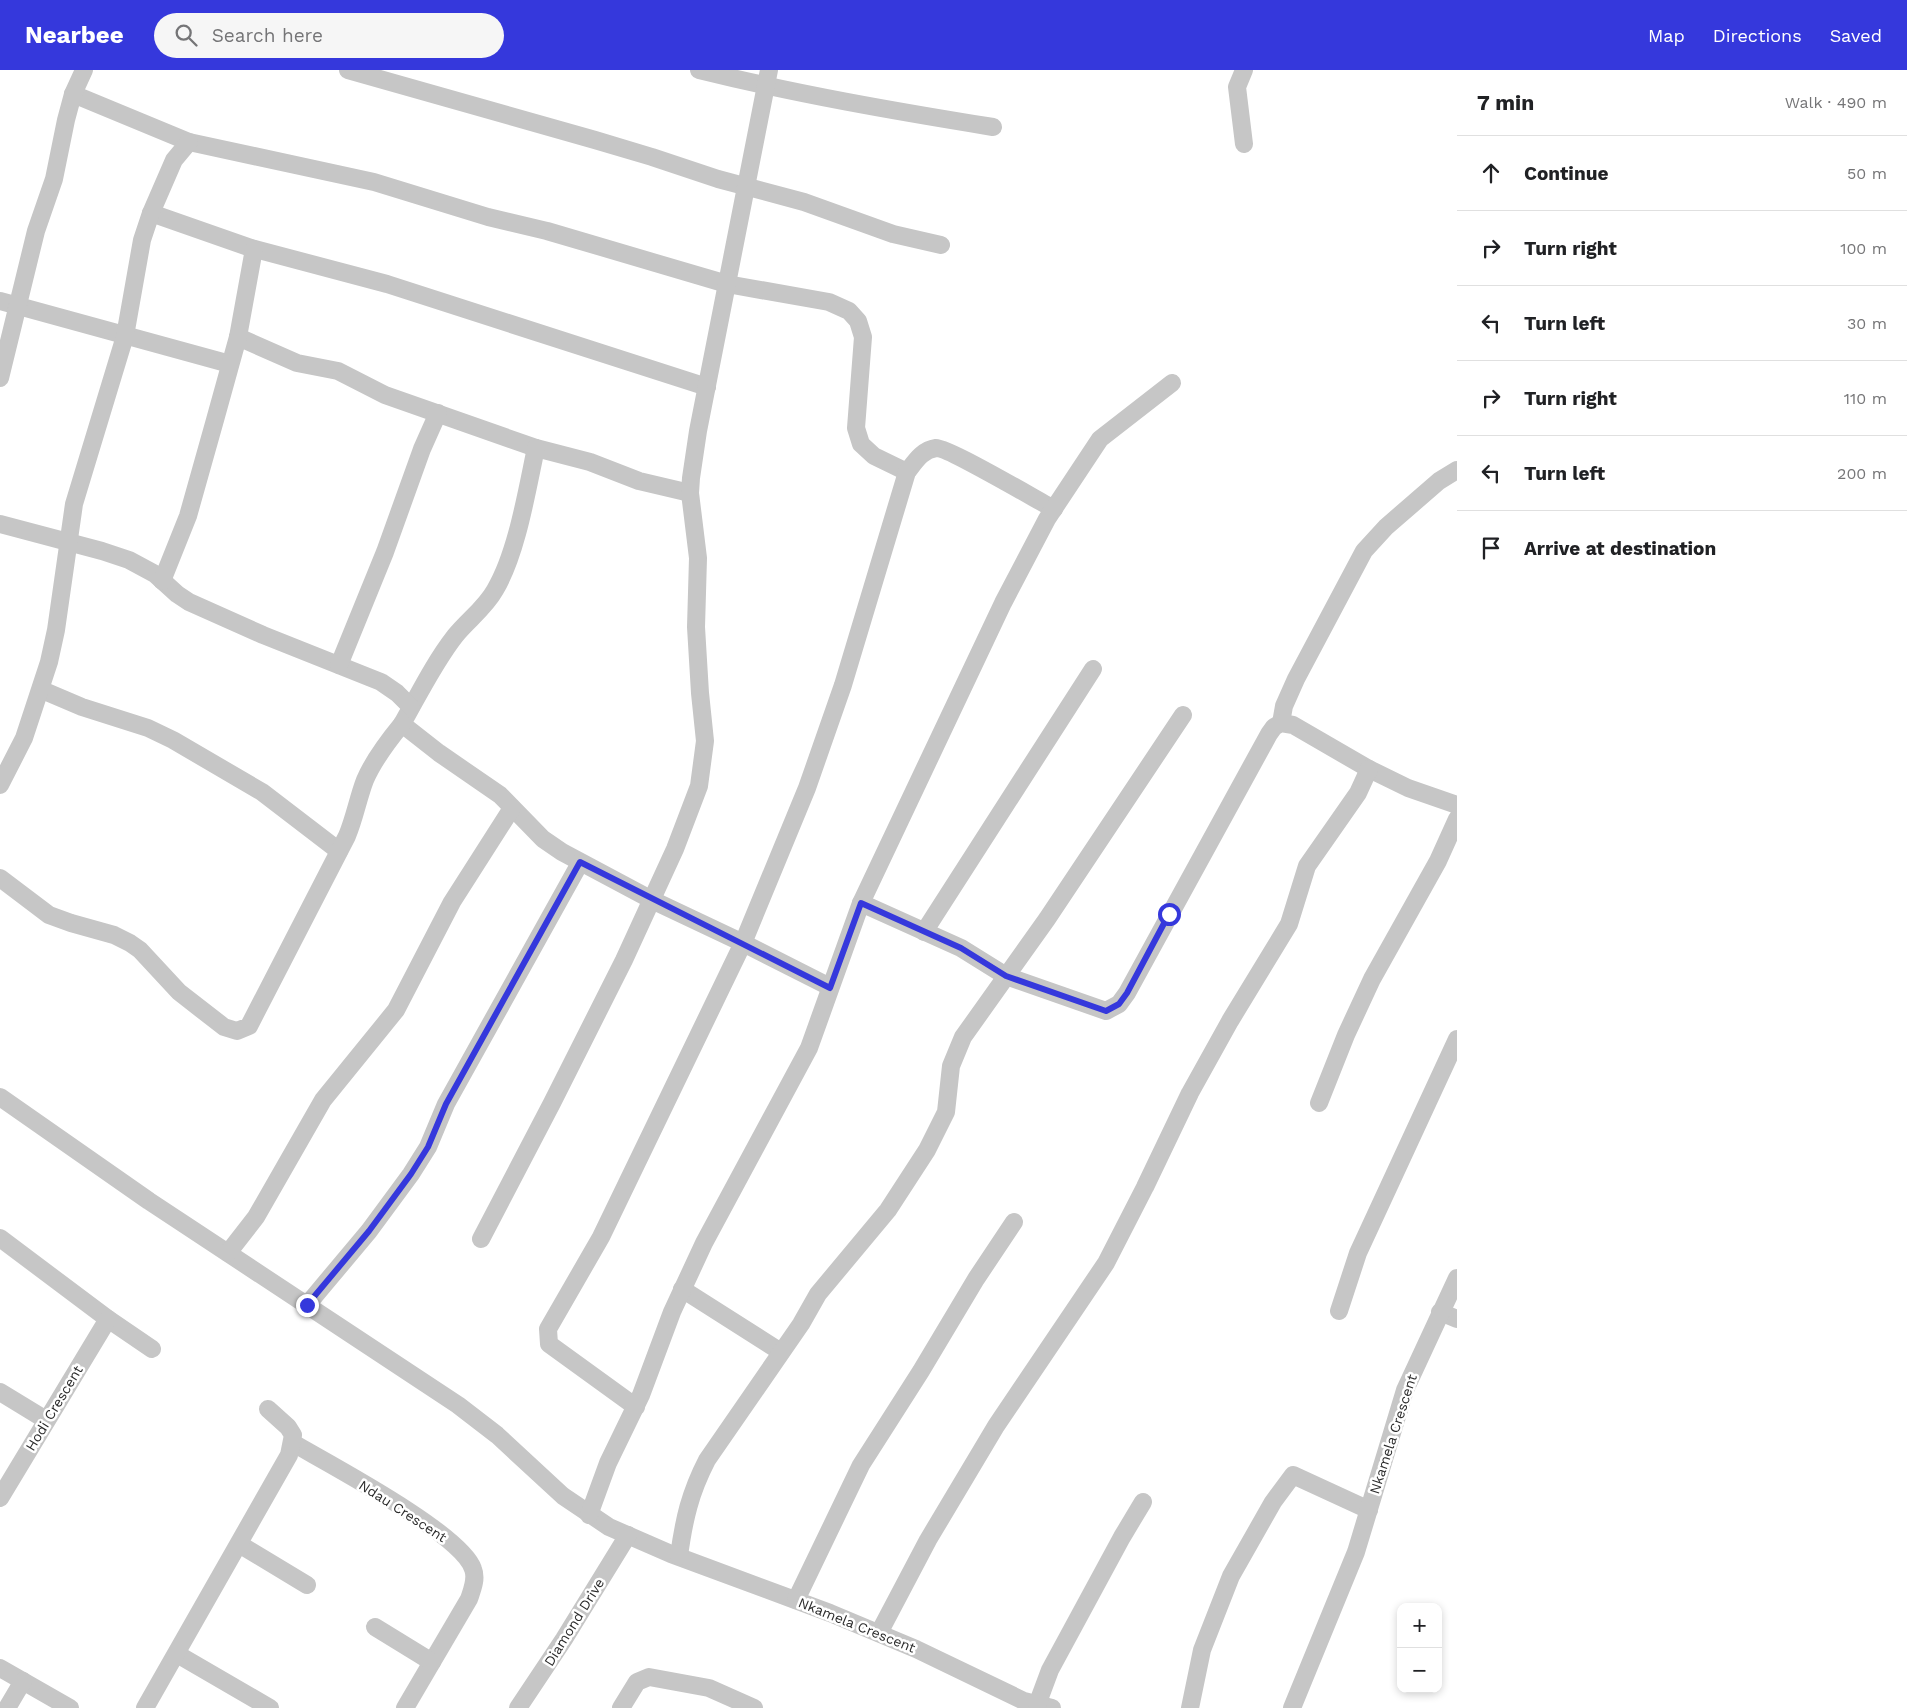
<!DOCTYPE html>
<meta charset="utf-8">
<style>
body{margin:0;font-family:"Work Sans",sans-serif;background:#f6f6f6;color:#202124}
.controls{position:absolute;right:15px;bottom:15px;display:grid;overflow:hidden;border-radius:10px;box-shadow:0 2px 8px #0003}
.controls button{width:45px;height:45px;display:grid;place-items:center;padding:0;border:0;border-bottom:1px solid #e0e0e0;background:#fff;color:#202124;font:25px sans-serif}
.stop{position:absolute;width:15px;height:15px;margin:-11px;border:4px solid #3538dc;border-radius:50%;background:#fff}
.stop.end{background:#3538dc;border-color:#fff;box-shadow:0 1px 5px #0008}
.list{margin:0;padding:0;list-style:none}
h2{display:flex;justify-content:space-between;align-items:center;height:65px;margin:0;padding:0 20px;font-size:21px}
h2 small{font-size:16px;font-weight:400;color:#757577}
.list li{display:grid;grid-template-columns:32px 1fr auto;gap:15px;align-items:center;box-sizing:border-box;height:75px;padding:0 20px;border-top:1px solid #e0e0e0}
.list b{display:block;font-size:19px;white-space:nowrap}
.list em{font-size:16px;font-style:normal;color:#757577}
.icon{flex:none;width:28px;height:28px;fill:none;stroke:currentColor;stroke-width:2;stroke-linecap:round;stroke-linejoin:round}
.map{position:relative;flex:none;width:1457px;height:1638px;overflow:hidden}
header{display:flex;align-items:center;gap:30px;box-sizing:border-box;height:70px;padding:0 25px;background:#3538dc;color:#fff}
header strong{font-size:24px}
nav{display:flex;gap:28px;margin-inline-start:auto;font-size:18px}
.search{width:350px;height:45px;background:#f6f6f6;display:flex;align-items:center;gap:12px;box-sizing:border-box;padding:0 18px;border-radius:28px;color:#757577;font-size:19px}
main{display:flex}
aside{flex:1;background:#fff}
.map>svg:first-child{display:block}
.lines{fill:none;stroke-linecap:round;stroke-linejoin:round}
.minor{stroke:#c6c6c6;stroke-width:18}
.route{stroke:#3538dc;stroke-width:6}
.labels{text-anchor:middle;stroke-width:5;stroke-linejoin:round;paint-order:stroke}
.street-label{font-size:14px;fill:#2c2c2c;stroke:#fff}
</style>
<header>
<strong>Nearbee</strong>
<div class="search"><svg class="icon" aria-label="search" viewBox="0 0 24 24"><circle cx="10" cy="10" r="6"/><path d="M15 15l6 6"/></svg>Search here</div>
<nav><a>Map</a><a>Directions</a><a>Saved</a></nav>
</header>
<main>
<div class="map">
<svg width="1457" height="1638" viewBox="0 0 1457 1638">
<rect width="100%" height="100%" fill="#fff"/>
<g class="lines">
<g class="minor">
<polyline points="348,0 595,70 652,87 718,109 804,132 893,164 941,175"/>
<path d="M699,0C796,24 894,41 993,57"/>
<polyline points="1244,0 1237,17 1244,74"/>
<polyline points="73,24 189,72 374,112 488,147 547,161 727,214 829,232 849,241 858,251 863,267 856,358 861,374 874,386 907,402"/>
<polyline points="151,143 251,178 387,214 707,317"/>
<polyline points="0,231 230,294"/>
<polyline points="238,267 297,293 338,301 385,325 536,378 590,392 639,411 690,423"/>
<polyline points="0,308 36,161 54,109 66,50 73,24 84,0"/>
<path d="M536,378C527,420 517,483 495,520C485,538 468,550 455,566C434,593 419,624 402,654L439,683L500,725L543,769L562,782L652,830L743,873L830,917"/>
<polyline points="0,454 102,481 129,490 155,504 177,524 189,532 263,565 381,612 397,623 411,637"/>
<polyline points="162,511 188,446 215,350 238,267 254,179"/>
<polyline points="339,595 385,482 422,379 438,343"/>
<polyline points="42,620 82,637 148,658 173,670 262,722 339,781"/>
<polyline points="1281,653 1284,636 1296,609 1364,481 1386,457 1439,411 1457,400"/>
<polyline points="0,715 24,668 49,592 56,560 74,434 125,266 142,170 151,143 174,90 189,72"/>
<path d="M0,808L49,845L71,853L114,865L130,873L140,880L179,922L224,957L237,961L249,956L347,766C355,747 358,728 365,710C374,689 388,671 402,654"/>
<polyline points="861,833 961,878 1006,906 1106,941 1119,934 1127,923 1269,664 1274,657 1281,653 1293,655 1369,699 1408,718 1457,735"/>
<polyline points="924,862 1093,599"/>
<polyline points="0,1027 149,1131 458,1335 497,1365 563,1426 609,1457 671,1484 830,1543 916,1579 1024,1631 1052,1638"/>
<polyline points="1319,1033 1346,965 1372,909 1438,791 1457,749"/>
<polyline points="0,1168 108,1249 152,1279"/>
<polyline points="481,1169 552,1033 624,890 675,779 699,716 705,671 700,623 696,557 698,488 690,423 691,408 698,361 769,0"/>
<polyline points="228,1183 256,1147 323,1030 396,940 452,832 512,738"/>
<polyline points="682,1219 781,1282"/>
<polyline points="307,1235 369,1161 411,1104 428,1077 446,1034 580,793"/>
<polyline points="1339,1241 1358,1183 1457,969"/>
<polyline points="1440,1242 1457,1249"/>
<polyline points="0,1322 46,1350"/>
<path d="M636,1337L549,1274L548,1259L601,1167L743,873L807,718L843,615L907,402C915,392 922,380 936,378C947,377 1037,430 1054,439"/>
<path d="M293,1373C329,1394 462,1464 473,1499C477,1509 472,1520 469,1529L405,1638"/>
<polyline points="0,1428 108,1249"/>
<polyline points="589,1445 608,1393 641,1325 672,1242 704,1173 809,978 861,833 1003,533 1047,449 1100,369 1172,313"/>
<polyline points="239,1474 307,1515"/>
<path d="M679,1486C684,1449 690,1423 707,1390L801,1254L818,1224L888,1140L927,1080L946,1042L951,996L963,967L1047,849L1183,645"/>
<polyline points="796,1530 861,1395 921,1301 976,1209 1014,1152"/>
<polyline points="375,1557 432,1592"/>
<polyline points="879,1563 928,1470 996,1356 1106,1193 1145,1117 1190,1023 1230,951 1289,854 1307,796 1358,723 1369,699"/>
<polyline points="177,1584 270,1638"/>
<polyline points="0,1598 70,1638"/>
<polyline points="1037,1635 1050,1600 1122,1467 1143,1432"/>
<polyline points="7,1638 23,1611"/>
<polyline points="145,1638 289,1385 293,1365 288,1357 268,1339"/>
<polyline points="518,1638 564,1569 628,1465"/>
<polyline points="621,1638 637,1612 649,1607 709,1618 754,1638"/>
<polyline points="1190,1638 1202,1580 1231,1506 1273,1432 1293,1405 1369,1440"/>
<polyline points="1292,1638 1356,1482 1405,1320 1457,1208"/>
</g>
</g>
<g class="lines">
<polyline class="route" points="307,1235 369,1161 411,1104 428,1077 446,1034 580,792 830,918 861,833 961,878 1006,906 1106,941 1119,934 1127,923 1169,844"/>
</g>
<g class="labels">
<g class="street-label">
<text transform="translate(54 1338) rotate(-59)" y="5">Hodi Crescent</text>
<text transform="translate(1393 1364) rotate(-72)" y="5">Nkamela Crescent</text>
<text transform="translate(403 1441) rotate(33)" y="5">Ndau Crescent</text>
<text transform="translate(574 1552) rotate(-58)" y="5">Diamond Drive</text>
<text transform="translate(857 1555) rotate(22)" y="5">Nkamela Crescent</text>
</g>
</g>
</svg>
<div class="controls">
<button>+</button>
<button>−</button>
</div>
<div class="stop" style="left:1169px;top:844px"></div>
<div class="stop end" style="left:307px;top:1235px"></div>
</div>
<aside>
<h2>7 min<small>Walk · 490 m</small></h2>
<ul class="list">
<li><svg class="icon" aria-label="ahead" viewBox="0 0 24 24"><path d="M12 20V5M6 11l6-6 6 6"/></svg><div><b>Continue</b></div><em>50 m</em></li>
<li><svg class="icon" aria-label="right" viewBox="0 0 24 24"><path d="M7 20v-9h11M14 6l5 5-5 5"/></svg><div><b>Turn right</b></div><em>100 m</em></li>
<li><svg class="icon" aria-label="left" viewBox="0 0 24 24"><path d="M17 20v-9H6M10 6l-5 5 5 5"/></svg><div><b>Turn left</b></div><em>30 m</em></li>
<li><svg class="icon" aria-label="right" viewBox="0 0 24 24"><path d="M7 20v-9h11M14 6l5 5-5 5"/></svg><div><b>Turn right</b></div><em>110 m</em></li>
<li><svg class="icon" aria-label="left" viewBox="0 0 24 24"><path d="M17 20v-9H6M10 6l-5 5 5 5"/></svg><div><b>Turn left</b></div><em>200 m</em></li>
<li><svg class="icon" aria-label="arrive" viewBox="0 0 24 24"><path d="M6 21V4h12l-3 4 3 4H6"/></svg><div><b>Arrive at destination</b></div></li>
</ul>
</aside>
</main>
